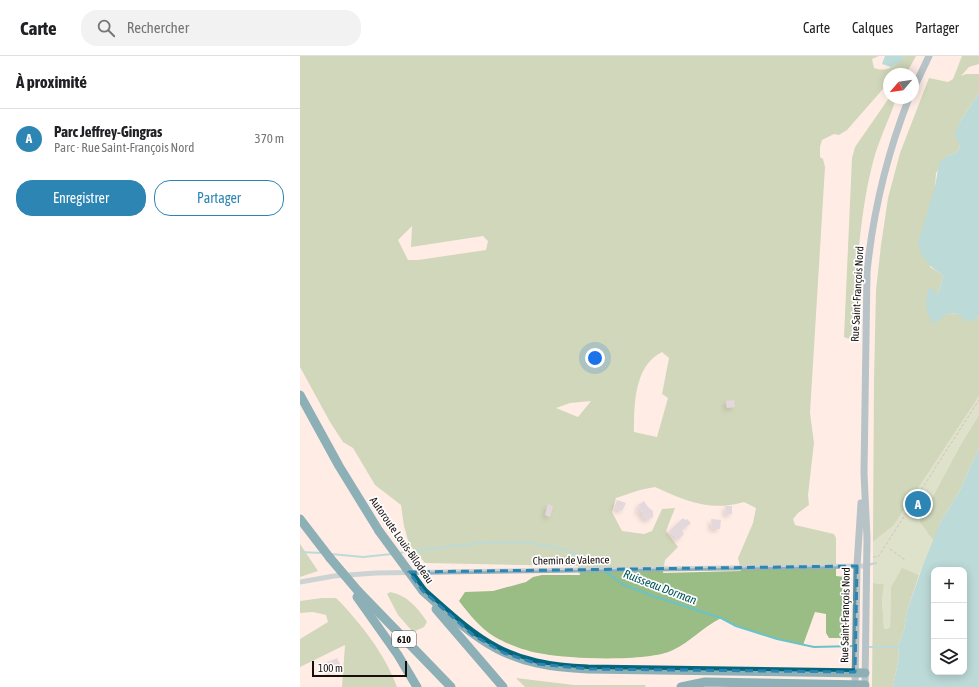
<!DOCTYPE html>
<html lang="fr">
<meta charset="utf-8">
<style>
body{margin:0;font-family:"Asap Condensed",sans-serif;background:#f2f2f2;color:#202124}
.controls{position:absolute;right:12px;bottom:12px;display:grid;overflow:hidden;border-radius:8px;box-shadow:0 2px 10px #0003}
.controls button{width:36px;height:36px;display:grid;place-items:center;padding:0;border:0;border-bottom:1px solid #e0e0e0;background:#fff;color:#202124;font:20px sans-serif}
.compass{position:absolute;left:583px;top:12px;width:36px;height:36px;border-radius:50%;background:#fff;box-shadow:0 2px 10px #0003;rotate:241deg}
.scale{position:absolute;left:12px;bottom:10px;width:95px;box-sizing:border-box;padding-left:4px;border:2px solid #170f0c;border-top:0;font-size:11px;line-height:14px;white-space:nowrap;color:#170f0c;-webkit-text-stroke:3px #fefefe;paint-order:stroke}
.you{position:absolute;left:295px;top:302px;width:14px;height:14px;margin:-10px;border:3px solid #fff;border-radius:50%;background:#1a73e8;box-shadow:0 0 0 6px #1a73e833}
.badge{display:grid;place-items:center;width:26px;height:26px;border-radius:50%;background:#2d85b3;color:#fff;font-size:13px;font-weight:700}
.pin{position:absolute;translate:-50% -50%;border:2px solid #fff;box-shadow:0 1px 4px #0006}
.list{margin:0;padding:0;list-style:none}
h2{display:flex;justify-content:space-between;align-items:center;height:52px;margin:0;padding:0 16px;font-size:17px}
h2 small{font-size:13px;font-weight:400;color:#757577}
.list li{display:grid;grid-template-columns:26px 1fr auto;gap:12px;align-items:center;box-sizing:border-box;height:60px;padding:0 16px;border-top:1px solid #e0e0e0}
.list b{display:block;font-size:15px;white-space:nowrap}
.list p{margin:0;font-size:13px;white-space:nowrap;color:#757577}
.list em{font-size:13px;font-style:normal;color:#757577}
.actions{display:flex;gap:8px;padding:12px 16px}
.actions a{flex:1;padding:9px 0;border:1px solid #2d85b3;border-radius:16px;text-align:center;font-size:14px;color:#2d85b3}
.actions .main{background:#2d85b3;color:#fff}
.icon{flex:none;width:22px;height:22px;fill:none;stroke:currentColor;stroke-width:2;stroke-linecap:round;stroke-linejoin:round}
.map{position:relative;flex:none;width:679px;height:631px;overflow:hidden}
header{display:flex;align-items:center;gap:24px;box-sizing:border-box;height:56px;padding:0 20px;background:#fff;border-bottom:1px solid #e0e0e0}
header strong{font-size:19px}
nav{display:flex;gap:22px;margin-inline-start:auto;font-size:14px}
.search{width:280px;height:36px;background:#f2f2f2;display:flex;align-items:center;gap:10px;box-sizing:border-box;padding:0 14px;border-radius:16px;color:#757577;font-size:15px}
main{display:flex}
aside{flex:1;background:#fff}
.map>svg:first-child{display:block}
.green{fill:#b9d5a8}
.forest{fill:#9abc85;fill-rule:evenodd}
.water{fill:#6ac3c8;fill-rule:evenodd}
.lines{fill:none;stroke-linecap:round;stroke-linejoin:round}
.stream{stroke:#6ac3c8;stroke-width:2}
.building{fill:#c4bfd3;filter:url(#shadow)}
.path{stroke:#9a8d87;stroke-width:1;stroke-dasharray:3 2;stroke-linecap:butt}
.lane{stroke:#91b1bc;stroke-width:2.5}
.street{stroke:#91b1bc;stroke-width:5}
.secondary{stroke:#6091a1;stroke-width:7}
.highway{stroke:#04667d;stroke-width:9}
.highway-bridge{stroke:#04667d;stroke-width:9}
.marked{fill:none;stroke:#2d85b3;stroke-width:3;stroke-dasharray:8 5;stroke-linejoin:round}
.labels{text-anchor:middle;stroke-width:3.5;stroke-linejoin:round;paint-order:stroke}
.shield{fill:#fefefe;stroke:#5c5755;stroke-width:1}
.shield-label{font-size:10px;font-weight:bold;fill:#170f0c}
.street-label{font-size:11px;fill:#170f0c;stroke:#fefefe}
.water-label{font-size:12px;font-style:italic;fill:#015559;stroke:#fefefe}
</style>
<header>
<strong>Carte</strong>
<div class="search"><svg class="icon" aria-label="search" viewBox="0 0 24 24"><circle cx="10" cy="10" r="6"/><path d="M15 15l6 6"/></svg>Rechercher</div>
<nav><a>Carte</a><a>Calques</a><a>Partager</a></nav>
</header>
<main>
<aside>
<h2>À proximité<small></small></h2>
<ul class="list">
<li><span class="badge">A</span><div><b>Parc Jeffrey-Gingras</b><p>Parc · Rue Saint-François Nord</p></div><em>370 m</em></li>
</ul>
<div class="actions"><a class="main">Enregistrer</a><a>Partager</a></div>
</aside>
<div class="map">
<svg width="679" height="631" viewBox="0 0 679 631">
<defs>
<filter id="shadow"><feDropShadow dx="-3" dy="3" stdDeviation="2" flood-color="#0004"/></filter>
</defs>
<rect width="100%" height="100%" fill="#ffede5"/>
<path class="green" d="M679,340V359L661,388L619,466C626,472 627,479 634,484L619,519L602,513L591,531L590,572L584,573L582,544L584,528L573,527V486L594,469Z"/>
<g class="forest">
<path d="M0,0H579L572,3L574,12C587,17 597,9 605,0H616L606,18H589V34L583,33L547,74L539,79L534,78L522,84L520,91V101L523,103L525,111L510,357L514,387L508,439L509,449L498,457L493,463L495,469L534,478L536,482V520L545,521V582H529L526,577V558L515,556L503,589C475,583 447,576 421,562C403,571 390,586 373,594C350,606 271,603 244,598C228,596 209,589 195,581C180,572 169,558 159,545L165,536L193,535L226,526L233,521L242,519H280L278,510L125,507L109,488L104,470L101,449L75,429L53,392L43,386L30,366L0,311ZM112,170L111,191L183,180L188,185L186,194L118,204H108L98,184ZM362,296L369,302L362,338L368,342L357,381L334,376C334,349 334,310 362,296ZM291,345L278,361L256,352L270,347ZM355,431C386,445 409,456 444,446L456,452L453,467L438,502L441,515L363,517L365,504L378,491L366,475L375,452L362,453L352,475L344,478L322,475L312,456L316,442L340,434Z"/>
<polygon points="662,0 679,0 679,8 669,11 661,20 666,18 679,18 679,37 659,67 656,78 660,91 656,97 647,100 636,117 630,211 643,219 641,229 637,239 633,267 649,257 659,258 674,265 679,259 679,340 594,469 573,486 574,323 576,234 581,189 588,142 600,97 629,22 648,26 653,23"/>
<path d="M589,42L595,46C588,66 578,86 573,106C558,163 557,225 552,284L544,281L552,102L555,91Z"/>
<path d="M679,359V392L659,436L641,465L634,484C627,479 626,472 619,466L661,388Z"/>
<polygon points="0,488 18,515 0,521"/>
<polygon points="602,512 619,519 607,555 604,574 598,591 599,601 593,631 572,631 573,527 584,528 582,544 584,573 590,572 591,531"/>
<path d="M90,536C107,539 118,552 127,566L124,571L113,576L98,559L87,538Z"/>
<path d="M22,542H36C60,566 85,598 97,631H42L45,589L0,611V583L28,566L26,559L13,556L0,557V545Z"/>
<polygon points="216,622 274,629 346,629 345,631 225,631"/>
</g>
<g class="water">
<polygon points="585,0 605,0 599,7 591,11 582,8"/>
<path d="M679,37V259L674,265H666L659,258L649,257L633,268C626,254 624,247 629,233L632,232L637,239L641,229L643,219C630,211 621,203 618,187L635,131L639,107L647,100L656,97L660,91L655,78L659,67Z"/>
<path d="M679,392V631H593L599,601L598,591L604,574L607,555L623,509L641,465L659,436ZM634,514H664V616H634Z"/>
</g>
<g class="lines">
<g class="stream">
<polyline points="0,496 23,497"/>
<path d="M99,497C160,490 250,470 301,513"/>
<polyline points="31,498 63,501 92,498"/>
<polyline points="305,515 322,528 353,540 421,562 436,570 477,583 514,591 554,590"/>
<polyline points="568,591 598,591"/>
</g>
</g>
<g class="building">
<polygon points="434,344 435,351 427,352 426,345"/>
<polygon points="317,444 326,447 322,455 314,452"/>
<polygon points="344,445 348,451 353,455 353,461 348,464 342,461 342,455 339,457 337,454 340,452 338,449"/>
<polygon points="248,448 253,450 250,461 245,459"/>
<polygon points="425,450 432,450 432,458 426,459"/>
<polygon points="383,462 385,464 387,463 391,467 382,475 384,478 378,484 369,475"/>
<polygon points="411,463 421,464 420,473 412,473"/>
<polygon points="37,602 41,610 30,615 26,607"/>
</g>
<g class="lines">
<g class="path">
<polyline points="615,445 616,456"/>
<polyline points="590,493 605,504"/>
<polyline points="573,501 578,501 679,344"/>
</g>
<polyline class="lane" points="567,509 576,507"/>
<polyline class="street" points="0,526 34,520 76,517 566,510"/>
<g class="secondary">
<polyline points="613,34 629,0"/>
<polyline points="555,631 557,510 561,447"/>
<path d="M565,631L567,482L564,417L567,216C573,156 587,98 609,42"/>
</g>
<g class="highway">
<polyline points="0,339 39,410 79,475"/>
<polyline points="0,463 30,502"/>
<polyline points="58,535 151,631"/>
<path d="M123,535C181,587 206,610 288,613L565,617"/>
<polyline points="57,541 98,599 117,631"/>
<polyline points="136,553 203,631"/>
<polyline points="381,631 405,626 565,629"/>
</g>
<g class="highway-bridge">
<polyline points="79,475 123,535"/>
<polyline points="30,502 58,535"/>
</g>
</g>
<path d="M0 0H679V631H0ZM557,510L555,616L288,613L238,608L204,597L173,579L123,535L109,516Z" fill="#ffede5" fill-opacity=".55" fill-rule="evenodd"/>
<path class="marked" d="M557,510L555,616L288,613L238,608L204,597L173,579L123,535L109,516Z"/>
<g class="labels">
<rect class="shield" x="92" y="575" width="24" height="16" rx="3"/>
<g class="shield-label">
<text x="104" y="587">610</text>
</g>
<g class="street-label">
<text transform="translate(557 238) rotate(-87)" y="4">Rue Saint-François Nord</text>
<text transform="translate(102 484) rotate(55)" y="4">Autoroute Louis-Bilodeau</text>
<text transform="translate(271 504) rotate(-1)" y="4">Chemin de Valence</text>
<text transform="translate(545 559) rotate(-89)" y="4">Rue Saint-François Nord</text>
</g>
<g class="water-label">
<text transform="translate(360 531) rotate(21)" y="4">Ruisseau Dorman</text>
</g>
</g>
</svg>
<div class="controls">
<button>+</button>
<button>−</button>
<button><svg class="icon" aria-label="layers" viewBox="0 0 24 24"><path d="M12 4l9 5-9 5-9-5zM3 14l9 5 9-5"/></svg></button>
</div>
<svg class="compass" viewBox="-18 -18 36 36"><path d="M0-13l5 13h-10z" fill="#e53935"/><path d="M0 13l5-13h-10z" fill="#757577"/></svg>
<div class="scale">100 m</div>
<div class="you"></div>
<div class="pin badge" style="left:618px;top:448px">A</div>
</div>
</main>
